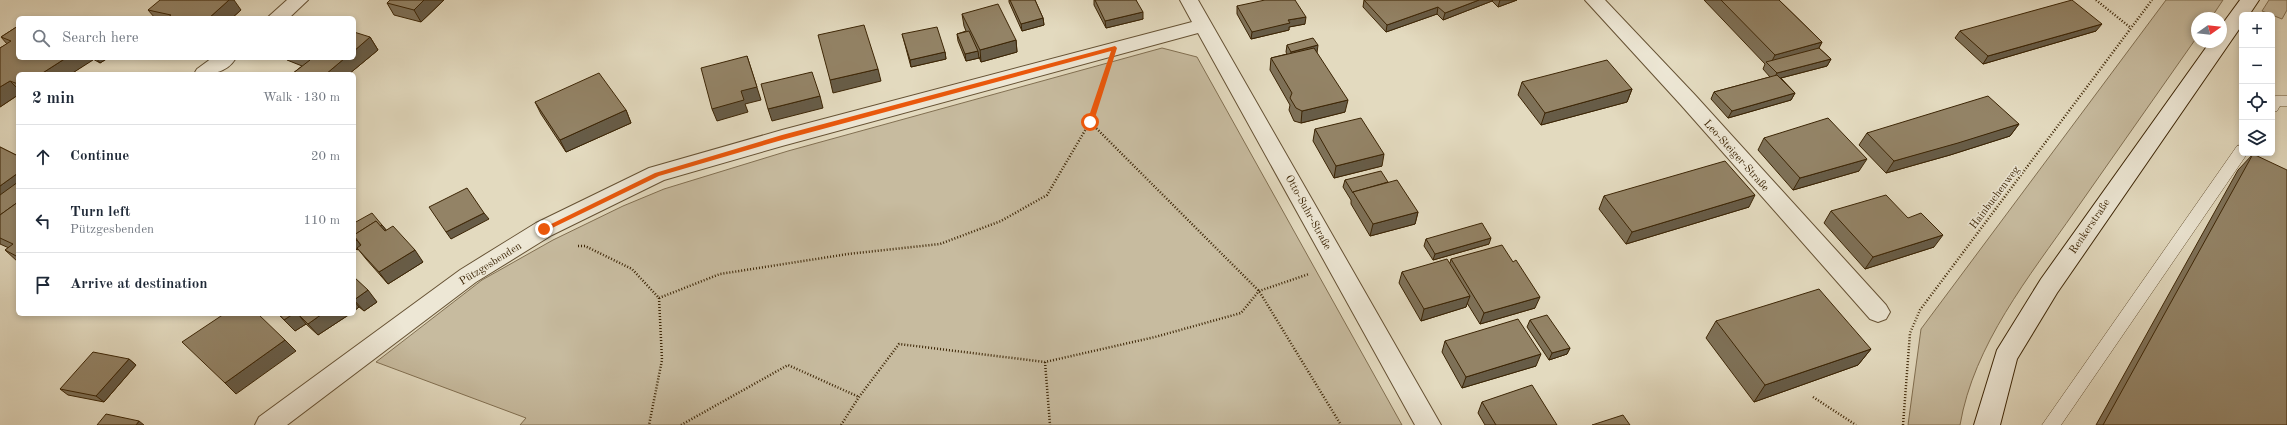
<!DOCTYPE html>
<meta charset="utf-8">
<style>
body{margin:0;font-family:"Old Standard TT",serif;background:#f2f2f3;color:#1f2937}
.controls{position:absolute;right:12px;top:12px;display:grid;overflow:hidden;border-radius:6px;box-shadow:0 2px 6px #0003}
.controls button{width:36px;height:36px;display:grid;place-items:center;padding:0;border:0;border-bottom:1px solid #e0e1e3;background:#fff;color:#1f2937;font:20px sans-serif}
.compass{position:absolute;left:2191px;top:12px;width:36px;height:36px;border-radius:50%;background:#fff;box-shadow:0 2px 6px #0003;rotate:75deg}
.stop{position:absolute;width:12px;height:12px;margin:-9px;border:3px solid #ea580c;border-radius:50%;background:#fff}
.stop.end{background:#ea580c;border-color:#fff;box-shadow:0 1px 4px #0008}
.list{margin:0;padding:0;list-style:none}
h2{display:flex;justify-content:space-between;align-items:center;height:52px;margin:0;padding:0 16px;font-size:17px}
h2 small{font-size:13px;font-weight:400;color:#747a83}
.list li{display:grid;grid-template-columns:26px 1fr auto;gap:12px;align-items:center;box-sizing:border-box;height:64px;padding:0 16px;border-top:1px solid #e0e1e3}
.list b{display:block;font-size:15px;white-space:nowrap}
.list p{margin:0;font-size:13px;white-space:nowrap;color:#747a83}
.list em{font-size:13px;font-style:normal;color:#747a83}
.icon{flex:none;width:22px;height:22px;fill:none;stroke:currentColor;stroke-width:2;stroke-linecap:round;stroke-linejoin:round}
.map{position:relative;flex:none;width:2287px;height:425px;overflow:hidden}
.search{position:absolute;background:#fff;box-shadow:0 2px 6px #0003;left:16px;top:16px;width:340px;height:44px;display:flex;align-items:center;gap:10px;box-sizing:border-box;padding:0 14px;border-radius:6px;color:#747a83;font-size:15px}
.panel{position:absolute;background:#fff;box-shadow:0 2px 6px #0003;left:16px;top:72px;width:340px;height:244px;border-radius:6px}
.map>svg:first-child{display:block}
.green{fill:#c7bb9f;stroke:#827052}
.lines{fill:none;stroke-linecap:round;stroke-linejoin:round}
.lane-casing{stroke:#665234;stroke-width:1}
.street-casing{stroke:#665234;stroke-width:2}
.secondary-casing{stroke:#3c2505;stroke-width:2}
.path{stroke:#3c2505;stroke-width:2.5;stroke-dasharray:1 2;stroke-linecap:butt}
.lane{fill:#ede7d5;fill-rule:evenodd}
.street{fill:#ede7d5;fill-rule:evenodd}
.secondary{fill:#ede7d5;fill-rule:evenodd}
.wall{fill:#7e7158;stroke:#3c2505}
.shaded-wall{fill:#675c47;stroke:#3c2505}
.building{fill:#938366;stroke:#3c2505}
.route{fill:#ea580c}
.labels{text-anchor:middle;stroke-width:3;stroke-linejoin:round;paint-order:stroke}
.street-label{font-size:11px;fill:#3c2505;stroke:#ede7d5}
</style>
<div class="map">
<svg width="2287" height="425" viewBox="0 0 2287 425">
<rect width="100%" height="100%" fill="#e3dabf"/>
<filter id="stains"><feTurbulence type="fractalNoise" baseFrequency=".005" numOctaves="4"/><feColorMatrix values="0 0 0 0 .2 0 0 0 0 .09 0 0 0 0 .02 0 0 0 .5 -.17"/></filter>
<radialGradient id="worn" r=".72"><stop offset=".6" stop-color="#630" stop-opacity="0"/><stop offset="1" stop-color="#630" stop-opacity=".3"/></radialGradient>
<g class="green">
<path d="M2166,0H2223L2211,18H2197V37C2156,95 2116,153 2075,211C2029,277 1974,344 1960,425H1908L1921,329Z"/>
<polygon points="2269,0 2287,0 2287,10 2282,19 2262,11"/>
<polygon points="1162,48 1197,57 1402,425 520,425 526,418 376,362 482,280 553,240 623,206 664,189 788,151"/>
</g>
<g class="lines">
<g class="lane-casing">
<g id="lane">
<polygon points="2276,96 2287,96 2287,106 2280,106 2277,111 2272,112 2272,97"/>
<polygon points="2242,145 2242,153 2247,154 2061,425 2042,425 2237,146"/>
</g>
</g>
<g class="street-casing">
<g id="street">
<polygon points="287,0 308,0 289,18 267,18"/>
<polygon points="1180,0 1198,0 1441,425 1415,425 1198,33 782,146 664,180 552,235 476,282 287,425 255,425 259,417 460,270 536,223 649,168 782,130 1192,22"/>
<polygon points="1585,0 1605,0 1695,95 1886,305 1890,312 1886,319 1878,322 1870,319 1681,105"/>
<path d="M212,58H236C226,74 211,74 194,74L197,69Z"/>
</g>
</g>
<g class="secondary-casing">
<polygon id="secondary" points="2240,0 2259,0 2249,15 2242,15 2242,25 2057,293 2017,359 2000,425 1974,425 1997,350 2041,279 2210,42 2221,42 2221,26"/>
</g>
<g class="path">
<polyline points="2096,0 2131,28"/>
<polyline points="1090,122 1259,291 1341,425"/>
<polyline points="578,246 585,246 632,269 659,298 662,360 649,425"/>
<polyline points="659,298 720,274 848,254 940,244 1001,221 1047,195 1090,122 1104,80"/>
<polyline points="1045,362 1050,425"/>
<polyline points="1813,397 1856,425"/>
<polyline points="681,425 788,365 859,397"/>
<polyline points="841,425 859,397 899,344 1045,362 1155,337 1241,313 1259,291 1309,274"/>
<polyline points="1903,425 1910,333 1920,310 2152,0"/>
</g>
<use href="#lane" class="lane"/>
<use href="#street" class="street"/>
<use href="#secondary" class="secondary"/>
</g>
<g class="wall">
<polygon points="390,0 444,0 421,22 394,15 387,3"/>
<polygon points="1009,0 1035,0 1043,18 1044,25 1022,31 1009,2"/>
<polygon points="1094,0 1136,0 1143,19 1106,28 1094,5"/>
<polygon points="1364,0 1517,0 1498,7 1492,1 1443,20 1437,14 1386,32 1363,7"/>
<polygon points="1704,0 1779,0 1822,42 1819,48 1831,59 1827,66 1781,78 1795,93 1791,100 1728,118 1711,99 1714,92 1770,77 1763,69 1765,64"/>
<polygon points="1237,6 1305,24 1289,27 1289,30 1251,39 1237,14"/>
<polygon points="148,10 241,10 232,18 155,18"/>
<polygon points="962,14 1016,40 1017,52 981,62 979,57 979,58 966,61 958,41 957,34 966,31 964,26"/>
<polygon points="18,26 18,58 108,58 100,63 93,59 71,74 18,74 18,95 0,107 0,48 7,44 1,37"/>
<polygon points="1960,31 2096,31 1983,64 1955,38"/>
<polygon points="902,34 945,52 946,59 911,67 904,41"/>
<polygon points="370,37 378,50 349,74 292,74 302,66 287,60 285,58 354,58"/>
<polygon points="1287,45 1317,53 1345,112 1301,123 1294,121 1289,110 1290,105 1270,70 1271,58 1287,54 1286,52"/>
<polygon points="1522,82 1632,89 1627,102 1541,125 1518,95"/>
<polygon points="535,102 626,110 631,123 566,152 541,114"/>
<polygon points="2019,124 2010,136 1950,155 1886,173 1859,145 1867,133"/>
<polygon points="1315,129 1382,166 1334,178 1313,141"/>
<polygon points="1764,138 1859,171 1793,190 1758,150"/>
<polygon points="0,147 18,156 18,262 5,250 9,248 0,244"/>
<polygon points="2253,154 2287,425 2096,425 2238,170"/>
<polygon points="1345,180 1388,182 1418,212 1415,224 1370,236 1351,204 1351,200 1343,187"/>
<polygon points="1604,196 1749,207 1626,244 1599,209"/>
<polygon points="1831,211 1934,247 1865,269 1824,223"/>
<polygon points="354,223 382,225 386,230 423,262 388,284 366,259 358,249 357,250 354,246"/>
<polygon points="1426,239 1489,244 1433,260 1424,246"/>
<polygon points="1451,259 1535,308 1480,324 1467,303 1466,307 1421,321 1399,283 1402,272 1450,263"/>
<polygon points="354,277 377,302 364,311 359,307 354,311"/>
<polygon points="278,314 350,314 318,335 306,324 295,331"/>
<polygon points="1530,320 1570,348 1567,354 1549,360 1527,327"/>
<polygon points="1716,321 1871,349 1858,365 1754,402 1706,338"/>
<polygon points="1445,341 1536,366 1462,388 1442,352"/>
<polygon points="129,359 136,365 104,402 68,395 60,389"/>
<polygon points="1482,402 1557,425 1485,425 1478,413"/>
</g>
<g class="shaded-wall">
<polygon points="229,0 234,0 241,10 232,18 209,18"/>
<polygon points="424,0 444,0 421,22 414,10"/>
<polygon points="1479,0 1493,0 1492,1 1443,20 1445,13"/>
<polygon points="1500,0 1517,0 1498,7"/>
<polygon points="1438,7 1437,14 1386,32 1387,25"/>
<polygon points="1143,12 1143,19 1106,28 1105,21"/>
<polygon points="1306,17 1305,24 1289,27 1289,30 1251,39 1252,32 1288,20"/>
<polygon points="1043,18 1044,25 1022,31 1021,24"/>
<polygon points="2102,24 2096,31 1983,64 1988,56"/>
<polygon points="370,37 378,50 349,74 326,74 345,58 354,58 354,51"/>
<polygon points="1016,40 1017,52 981,62 980,50"/>
<polygon points="1822,42 1815,55 1770,65 1775,55"/>
<polygon points="1318,45 1317,53 1290,59 1291,52"/>
<polygon points="978,51 979,58 966,61 965,54"/>
<polygon points="945,52 946,59 911,67 910,60"/>
<polygon points="747,56 761,100 745,104 748,112 717,121 712,109 741,91"/>
<polygon points="66,58 91,58 93,60 71,74 41,74"/>
<polygon points="96,58 108,58 100,63"/>
<polygon points="1831,59 1827,66 1773,80 1777,73"/>
<polygon points="878,69 881,81 833,93 830,80"/>
<polygon points="10,81 18,89 18,95 0,107 0,87"/>
<polygon points="1632,89 1627,102 1541,125 1545,113"/>
<polygon points="1795,93 1791,100 1728,118 1732,111"/>
<polygon points="820,96 823,108 772,121 768,109"/>
<polygon points="1348,100 1345,112 1301,123 1302,111"/>
<polygon points="626,110 631,123 566,152 560,140"/>
<polygon points="2019,124 2010,136 1950,155 1886,173 1894,161"/>
<polygon points="1384,154 1382,166 1334,178 1336,166"/>
<polygon points="1867,159 1859,171 1793,190 1800,178"/>
<polygon points="18,173 18,194 0,207 0,186"/>
<polygon points="1755,195 1749,207 1626,244 1632,232"/>
<polygon points="1418,212 1415,224 1370,236 1373,224"/>
<polygon points="484,213 489,219 451,239 446,232"/>
<polygon points="382,225 387,231 357,240"/>
<polygon points="1943,235 1934,247 1865,269 1873,257"/>
<polygon points="1491,238 1489,244 1433,260 1435,254"/>
<polygon points="357,240 362,247 357,250 354,246 354,242"/>
<polygon points="415,250 423,262 388,284 379,272"/>
<polygon points="368,290 377,302 364,311 354,300"/>
<polygon points="1470,296 1466,307 1421,321 1424,309"/>
<polygon points="1540,297 1535,308 1480,324 1484,313"/>
<polygon points="354,301 359,307 354,311"/>
<polygon points="293,314 298,314 306,324 295,331 284,320"/>
<polygon points="322,314 350,314 318,335 308,324"/>
<polygon points="285,340 296,351 236,394 225,383"/>
<polygon points="1570,348 1567,354 1549,360 1552,353"/>
<polygon points="1871,349 1858,365 1754,402 1765,385"/>
<polygon points="1541,354 1536,366 1462,388 1466,377"/>
<polygon points="129,359 136,365 104,402 96,396"/>
<polygon points="139,421 144,425 136,425"/>
</g>
<g class="building">
<polygon points="160,0 229,0 209,18 167,18 171,15 148,10"/>
<polygon points="390,0 424,0 414,10 387,3"/>
<polygon points="1010,0 1035,0 1043,18 1021,24"/>
<polygon points="1095,0 1136,0 1143,12 1105,21"/>
<polygon points="1265,0 1295,0 1306,17 1288,20 1290,23 1252,32 1237,6"/>
<polygon points="1364,0 1479,0 1445,13 1438,7 1387,25"/>
<polygon points="1721,0 1779,0 1822,42 1775,55"/>
<polygon points="2072,0 2102,24 1988,56 1960,31"/>
<polygon points="998,4 1016,40 980,50 962,14"/>
<polygon points="864,25 878,69 830,80 818,35"/>
<polygon points="18,26 18,58 66,58 41,74 18,74 18,84 10,81 0,87 0,48 11,41 1,37"/>
<polygon points="937,27 945,52 910,60 902,34"/>
<polygon points="969,31 978,51 965,54 957,34"/>
<polygon points="354,32 370,37 354,51"/>
<polygon points="1313,38 1318,45 1291,52 1287,45"/>
<polygon points="1314,48 1348,100 1302,111 1296,108 1290,98 1292,93 1271,58"/>
<polygon points="1819,48 1831,59 1777,73 1766,62"/>
<polygon points="747,56 757,87 741,91 744,100 712,109 701,68"/>
<polygon points="306,58 345,58 326,74 292,74 310,60"/>
<polygon points="1607,60 1632,89 1545,113 1522,82"/>
<polygon points="812,72 820,96 768,109 761,84"/>
<polygon points="599,73 626,110 560,140 535,102"/>
<polygon points="1777,75 1795,93 1732,111 1714,92"/>
<polygon points="1988,96 2019,124 1958,143 1894,161 1867,133"/>
<polygon points="1361,118 1384,154 1336,166 1315,129"/>
<polygon points="1828,118 1867,159 1800,178 1764,138"/>
<polygon points="0,147 18,156 18,173 0,186"/>
<polygon points="2253,154 2287,170 2287,425 2103,425"/>
<polygon points="1725,161 1755,195 1632,232 1604,196"/>
<polygon points="1381,171 1388,182 1353,192 1353,193 1345,180"/>
<polygon points="1397,180 1418,212 1373,224 1353,192"/>
<polygon points="18,182 18,202 0,215 0,195"/>
<polygon points="467,188 484,213 446,232 429,207"/>
<polygon points="1886,195 1908,218 1921,213 1943,235 1873,257 1831,211"/>
<polygon points="18,202 18,257 5,250 13,244 0,238 0,215"/>
<polygon points="372,213 382,225 380,226 376,221 354,235 354,223"/>
<polygon points="376,221 385,231 393,226 415,250 379,272 357,248 361,245 354,236 354,235"/>
<polygon points="1482,223 1491,238 1435,254 1426,239"/>
<polygon points="354,236 357,240 354,242"/>
<polygon points="1502,245 1513,262 1516,260 1540,297 1484,313 1451,259"/>
<polygon points="1447,259 1470,296 1424,309 1402,272"/>
<polygon points="354,277 368,290 354,300"/>
<polygon points="1819,289 1871,349 1765,385 1716,321"/>
<polygon points="224,314 258,314 285,340 225,383 182,342"/>
<polygon points="279,314 293,314 284,320"/>
<polygon points="298,314 322,314 308,324"/>
<polygon points="1547,315 1570,348 1552,353 1530,320"/>
<polygon points="1518,319 1541,354 1466,377 1445,341"/>
<polygon points="93,352 129,359 96,396 60,389"/>
<polygon points="1532,385 1557,425 1496,425 1482,402"/>
<polygon points="106,414 139,421 136,425 97,425"/>
<polygon points="1623,415 1630,425 1592,425"/>
</g>
<polygon class="route" points="1115,46 1117,48 1093,124 1087,122 1111,51 782,140 659,176 546,231 541,229 655,173 782,135"/>
<g class="labels">
<g class="street-label">
<text transform="translate(1737 155) rotate(48)" y="4">Leo-Steiger-Straße</text>
<text transform="translate(1994 197) rotate(-53)" y="4">Hainbuchenweg</text>
<text transform="translate(1309 212) rotate(61)" y="4">Otto-Suhr-Straße</text>
<text transform="translate(2089 226) rotate(-56)" y="4">Renkerstraße</text>
<text transform="translate(490 263) rotate(-32)" y="4">Pützgesbenden</text>
</g>
</g>
<rect width="100%" height="100%" filter="url(#stains)"/>
<rect width="100%" height="100%" fill="url(#worn)"/>
</svg>
<div class="controls">
<button>+</button>
<button>−</button>
<button><svg class="icon" aria-label="locate" viewBox="0 0 24 24"><circle cx="12" cy="12" r="6"/><path d="M12 2v4M12 18v4M2 12h4M18 12h4"/></svg></button>
<button><svg class="icon" aria-label="layers" viewBox="0 0 24 24"><path d="M12 4l9 5-9 5-9-5zM3 14l9 5 9-5"/></svg></button>
</div>
<svg class="compass" viewBox="-18 -18 36 36"><path d="M0-13l5 13h-10z" fill="#e53935"/><path d="M0 13l5-13h-10z" fill="#747a83"/></svg>
<div class="stop" style="left:1090px;top:122px"></div>
<div class="stop end" style="left:544px;top:229px"></div>
<div class="search"><svg class="icon" aria-label="search" viewBox="0 0 24 24"><circle cx="10" cy="10" r="6"/><path d="M15 15l6 6"/></svg>Search here</div>
<section class="panel">
<h2>2 min<small>Walk · 130 m</small></h2>
<ul class="list">
<li><svg class="icon" aria-label="ahead" viewBox="0 0 24 24"><path d="M12 20V5M6 11l6-6 6 6"/></svg><div><b>Continue</b></div><em>20 m</em></li>
<li><svg class="icon" aria-label="left" viewBox="0 0 24 24"><path d="M17 20v-9H6M10 6l-5 5 5 5"/></svg><div><b>Turn left</b><p>Pützgesbenden</p></div><em>110 m</em></li>
<li><svg class="icon" aria-label="arrive" viewBox="0 0 24 24"><path d="M6 21V4h12l-3 4 3 4H6"/></svg><div><b>Arrive at destination</b></div></li>
</ul>
</section>
</div>
